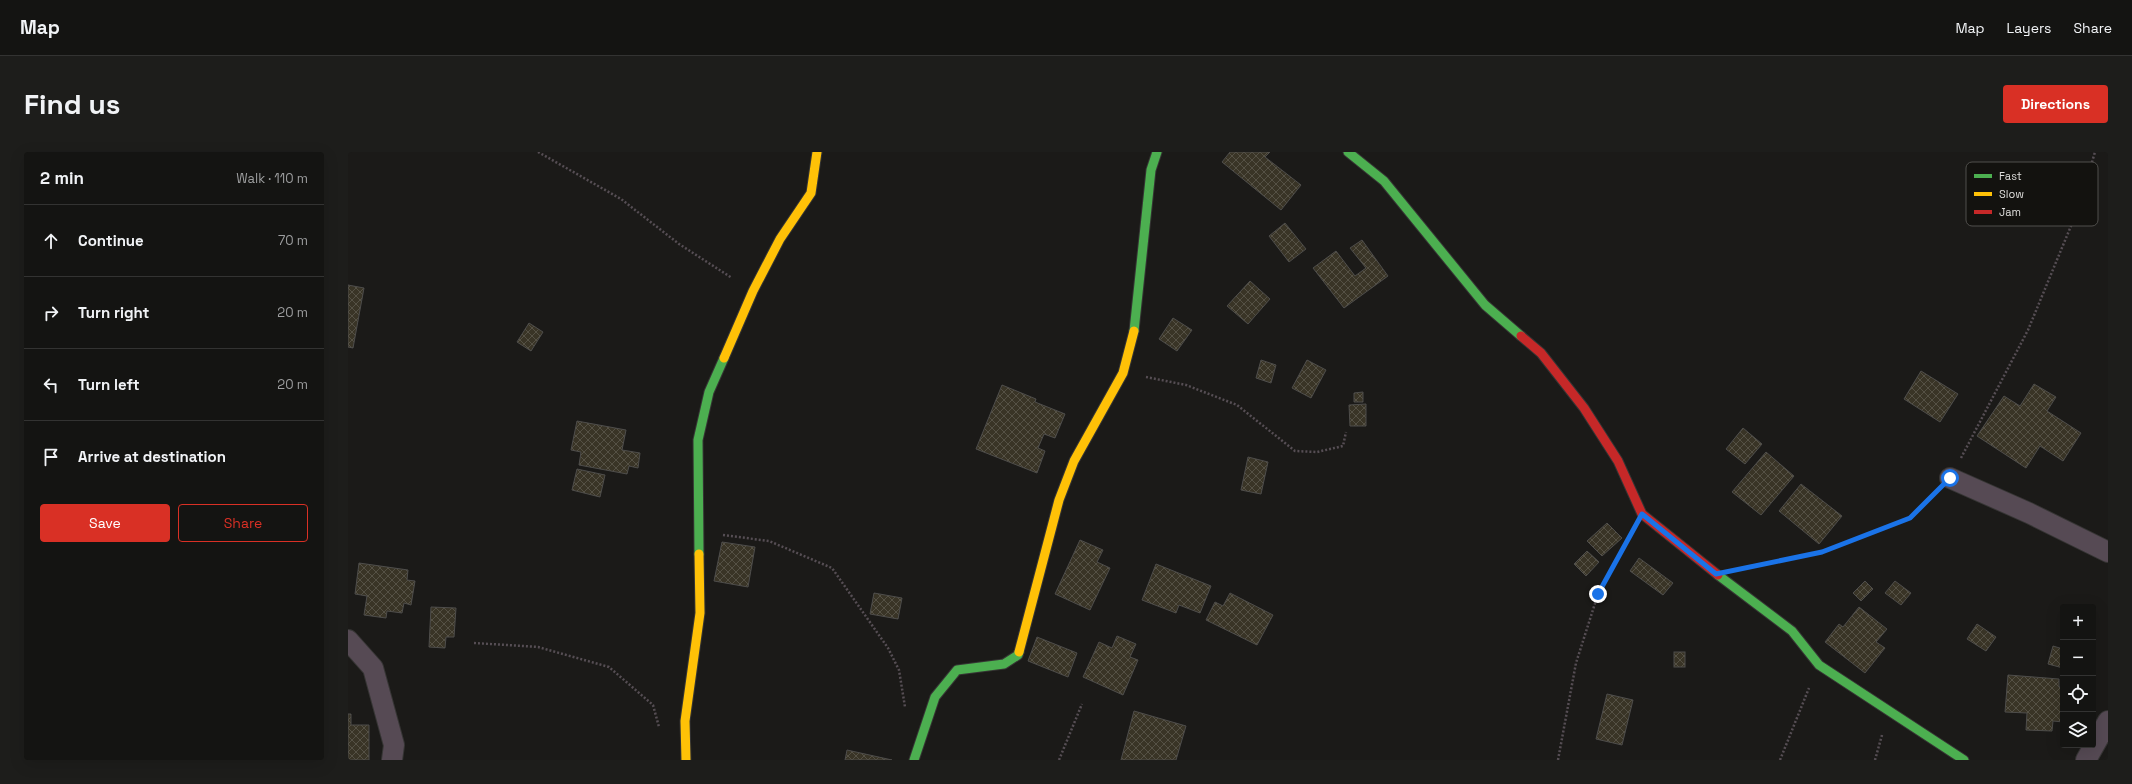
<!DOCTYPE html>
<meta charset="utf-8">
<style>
body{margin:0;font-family:"Space Grotesk",sans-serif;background:#1d1d1b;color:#f1f3f6}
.controls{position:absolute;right:12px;bottom:12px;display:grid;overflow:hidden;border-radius:4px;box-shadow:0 4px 16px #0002}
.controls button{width:36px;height:36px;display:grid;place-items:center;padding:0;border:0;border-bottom:1px solid #333332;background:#141412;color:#f1f3f6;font:20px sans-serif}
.stop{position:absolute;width:12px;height:12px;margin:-9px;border:3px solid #1a73e8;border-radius:50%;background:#fff}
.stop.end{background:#1a73e8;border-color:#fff;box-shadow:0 1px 4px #0008}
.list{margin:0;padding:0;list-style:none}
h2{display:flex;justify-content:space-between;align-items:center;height:52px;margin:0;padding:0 16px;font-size:17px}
h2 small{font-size:13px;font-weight:400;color:#9d9e9f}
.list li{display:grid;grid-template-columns:26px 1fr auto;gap:12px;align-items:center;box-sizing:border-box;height:72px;padding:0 16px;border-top:1px solid #333332}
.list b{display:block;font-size:15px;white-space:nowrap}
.list em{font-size:13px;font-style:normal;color:#9d9e9f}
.actions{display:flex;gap:8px;padding:12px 16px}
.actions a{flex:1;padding:9px 0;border:1px solid #d93025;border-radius:4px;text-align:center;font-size:14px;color:#d93025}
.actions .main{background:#d93025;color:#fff}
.icon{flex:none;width:22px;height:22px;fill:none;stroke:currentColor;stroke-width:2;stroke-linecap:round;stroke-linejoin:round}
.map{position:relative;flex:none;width:1760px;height:608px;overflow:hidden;border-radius:4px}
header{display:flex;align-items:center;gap:24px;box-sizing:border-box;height:56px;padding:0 20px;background:#141412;border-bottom:1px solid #333332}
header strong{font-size:19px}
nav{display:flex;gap:22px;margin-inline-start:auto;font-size:14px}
.intro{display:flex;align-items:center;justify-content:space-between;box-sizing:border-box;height:96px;padding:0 24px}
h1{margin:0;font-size:28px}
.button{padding:10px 18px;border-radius:4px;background:#d93025;color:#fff;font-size:14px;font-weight:700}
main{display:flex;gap:24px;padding:0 24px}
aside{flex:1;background:#141412;border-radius:4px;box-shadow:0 4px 16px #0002}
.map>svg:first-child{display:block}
.building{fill:url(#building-cross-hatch);stroke:#4e4d4b}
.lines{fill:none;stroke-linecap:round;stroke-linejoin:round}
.street-casing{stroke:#363534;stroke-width:22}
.fast-casing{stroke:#363534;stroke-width:11}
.slow-casing{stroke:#363534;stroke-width:11}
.jam-casing{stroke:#363534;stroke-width:11}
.path{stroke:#564e54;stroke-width:2.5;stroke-dasharray:2 2;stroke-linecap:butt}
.street{stroke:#564a54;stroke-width:20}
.fast{stroke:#4caf50;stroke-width:9}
.slow{stroke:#ffc107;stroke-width:9}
.jam{stroke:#c62828;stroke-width:9}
.route{stroke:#1a73e8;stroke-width:5}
.key{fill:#13120f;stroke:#504f4c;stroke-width:1}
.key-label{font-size:11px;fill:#dfdedc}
</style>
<header>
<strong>Map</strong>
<nav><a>Map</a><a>Layers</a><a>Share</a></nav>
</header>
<div class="intro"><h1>Find us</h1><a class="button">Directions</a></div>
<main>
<aside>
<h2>2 min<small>Walk · 110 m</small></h2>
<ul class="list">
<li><svg class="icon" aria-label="ahead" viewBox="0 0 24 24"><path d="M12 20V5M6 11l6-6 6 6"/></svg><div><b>Continue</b></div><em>70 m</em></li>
<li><svg class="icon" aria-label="right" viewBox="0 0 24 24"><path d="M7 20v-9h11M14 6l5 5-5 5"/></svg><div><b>Turn right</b></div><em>20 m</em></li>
<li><svg class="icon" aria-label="left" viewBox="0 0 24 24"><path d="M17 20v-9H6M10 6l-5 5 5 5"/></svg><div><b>Turn left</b></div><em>20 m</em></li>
<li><svg class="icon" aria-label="arrive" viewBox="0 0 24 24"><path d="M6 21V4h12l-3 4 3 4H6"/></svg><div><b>Arrive at destination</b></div></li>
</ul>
<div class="actions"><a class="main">Save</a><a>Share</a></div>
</aside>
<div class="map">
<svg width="1760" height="608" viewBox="0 0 1760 608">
<defs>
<pattern id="building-cross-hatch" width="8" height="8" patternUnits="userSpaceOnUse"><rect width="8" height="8" fill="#393426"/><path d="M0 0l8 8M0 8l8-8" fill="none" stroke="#555145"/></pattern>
</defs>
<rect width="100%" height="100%" fill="#1b1a18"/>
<g class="building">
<polygon points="882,0 922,0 917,5 953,33 933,58 874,10"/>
<polygon points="937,71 958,97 941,110 921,84"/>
<polygon points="1014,88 1040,124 996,156 965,116 988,99 1007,124 1018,116 1002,96"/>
<polygon points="902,129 922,147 900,172 879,154"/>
<polygon points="0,133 16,136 5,196 0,195"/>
<polygon points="825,166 844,178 829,199 811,187"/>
<polygon points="181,171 195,180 183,199 169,190"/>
<polygon points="913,208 928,213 923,231 908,226"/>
<polygon points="959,208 978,218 963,246 944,236"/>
<polygon points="1573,219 1610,242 1592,270 1556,247"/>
<polygon points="1686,232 1708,245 1699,259 1733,281 1715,309 1692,294 1678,316 1629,284 1656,244 1672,254"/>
<polygon points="654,233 688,247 687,250 717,262 707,286 696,282 690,296 697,299 689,321 628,297"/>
<polygon points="1015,240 1015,250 1006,250 1006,241"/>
<polygon points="1018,252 1018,274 1002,274 1001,253"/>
<polygon points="229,269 278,278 274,298 292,301 290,316 281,314 279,322 231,313 233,300 223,298"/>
<polygon points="1395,276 1414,292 1397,312 1378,297"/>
<polygon points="1418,300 1446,324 1413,363 1384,340"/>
<polygon points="900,305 920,310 913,342 893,338"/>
<polygon points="229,317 257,323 252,345 224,338"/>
<polygon points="1453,332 1494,364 1471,392 1431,359"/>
<polygon points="1259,371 1274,386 1254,404 1239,389"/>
<polygon points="732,388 755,398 749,410 762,416 742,458 707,442"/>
<polygon points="374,390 407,395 400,435 366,429"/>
<polygon points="1239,399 1251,410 1238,424 1226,412"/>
<polygon points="1291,406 1325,431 1315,443 1282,419"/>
<polygon points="11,411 60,418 59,428 67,429 63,453 56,451 54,461 39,459 38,466 16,463 19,444 7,442"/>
<polygon points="808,412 863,434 852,461 831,453 828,461 794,448"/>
<polygon points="1517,429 1525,437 1513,449 1505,441"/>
<polygon points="1547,429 1563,441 1553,453 1537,441"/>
<polygon points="526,441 554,446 550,467 522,462"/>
<polygon points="882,441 925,463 909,493 858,468 867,450 875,454"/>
<polygon points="83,455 108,456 106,485 98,485 97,496 81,495"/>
<polygon points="1511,455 1539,477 1528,490 1537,496 1517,521 1477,490 1491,472 1495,475"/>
<polygon points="1629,472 1648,485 1638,499 1619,487"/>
<polygon points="769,484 788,492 782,505 790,508 775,543 735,525 751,490 764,496"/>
<polygon points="689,485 729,501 720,525 680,509"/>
<polygon points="1705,494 1715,497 1715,516 1700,512"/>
<rect x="1326" y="500" width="11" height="15"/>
<polygon points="1660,523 1711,527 1711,535 1715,535 1715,570 1705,569 1704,579 1678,578 1679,561 1657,560"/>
<polygon points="1259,542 1285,548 1274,593 1248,587"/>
<polygon points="786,559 838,574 828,608 773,608"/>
<polygon points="0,562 3,562 3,573 21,573 21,608 0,608"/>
<polygon points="499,598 544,608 497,608"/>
</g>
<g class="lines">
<g class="street-casing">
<g id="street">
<polyline points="1602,326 1681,361 1760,400"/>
<polyline points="0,488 25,516 46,593 44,608"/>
<polyline points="1738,608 1760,569"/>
</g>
</g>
<g class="fast-casing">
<g id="fast">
<polyline points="1000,0 1036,29 1137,153 1173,184"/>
<polyline points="786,179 803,18 809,0"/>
<polyline points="351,402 350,288 361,240 376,206"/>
<polyline points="1370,423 1444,479 1471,513 1616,608"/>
<polyline points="566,608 587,545 609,518 656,512 670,503 671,500"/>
</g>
</g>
<g class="slow-casing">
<g id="slow">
<polyline points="376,206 405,139 432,87 463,41 469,0"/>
<polyline points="671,500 711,348 726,309 775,221 786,179"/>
<polyline points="338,608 337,569 352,461 351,402"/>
</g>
</g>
<g class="jam-casing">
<polyline id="jam" points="1173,184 1193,201 1236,256 1270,309 1294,362 1370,423"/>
</g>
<g class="path">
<polyline points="190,0 273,47 331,92 384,126"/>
<polyline points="798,225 838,233 889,253 947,299 969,300 995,294 998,280"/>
<polyline points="1613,306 1680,178 1730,57 1747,0"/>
<polyline points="375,383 421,389 484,416 540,496 551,518 557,555"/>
<polyline points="1402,415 1474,400 1563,366 1586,342"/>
<polyline points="126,491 190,495 261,515 305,553 311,575"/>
<polyline points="711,608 734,552"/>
<polyline points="1210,608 1228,511 1250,442 1282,384"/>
<polyline points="1432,608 1461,536"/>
<polyline points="1527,608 1534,583"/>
</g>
<use href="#street" class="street"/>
<use href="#fast" class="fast"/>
<use href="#slow" class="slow"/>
<use href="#jam" class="jam"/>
</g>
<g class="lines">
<polyline class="route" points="1250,442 1294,362 1368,422 1474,400 1562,366 1602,326"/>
</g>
<rect x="1618" y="10" width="132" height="64" rx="6" class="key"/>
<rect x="1626" y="22" width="18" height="4" fill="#4caf50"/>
<rect x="1626" y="40" width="18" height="4" fill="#ffc107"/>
<rect x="1626" y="58" width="18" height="4" fill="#c62828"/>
<g class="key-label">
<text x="1651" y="28">Fast</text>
<text x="1651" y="46">Slow</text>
<text x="1651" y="64">Jam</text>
</g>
</svg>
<div class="controls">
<button>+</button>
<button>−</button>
<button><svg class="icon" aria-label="locate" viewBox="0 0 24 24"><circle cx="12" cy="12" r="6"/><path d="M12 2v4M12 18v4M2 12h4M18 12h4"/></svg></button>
<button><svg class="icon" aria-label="layers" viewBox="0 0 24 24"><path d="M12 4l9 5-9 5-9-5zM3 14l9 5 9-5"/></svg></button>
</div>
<div class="stop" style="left:1602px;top:326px"></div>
<div class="stop end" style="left:1250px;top:442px"></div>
</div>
</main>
